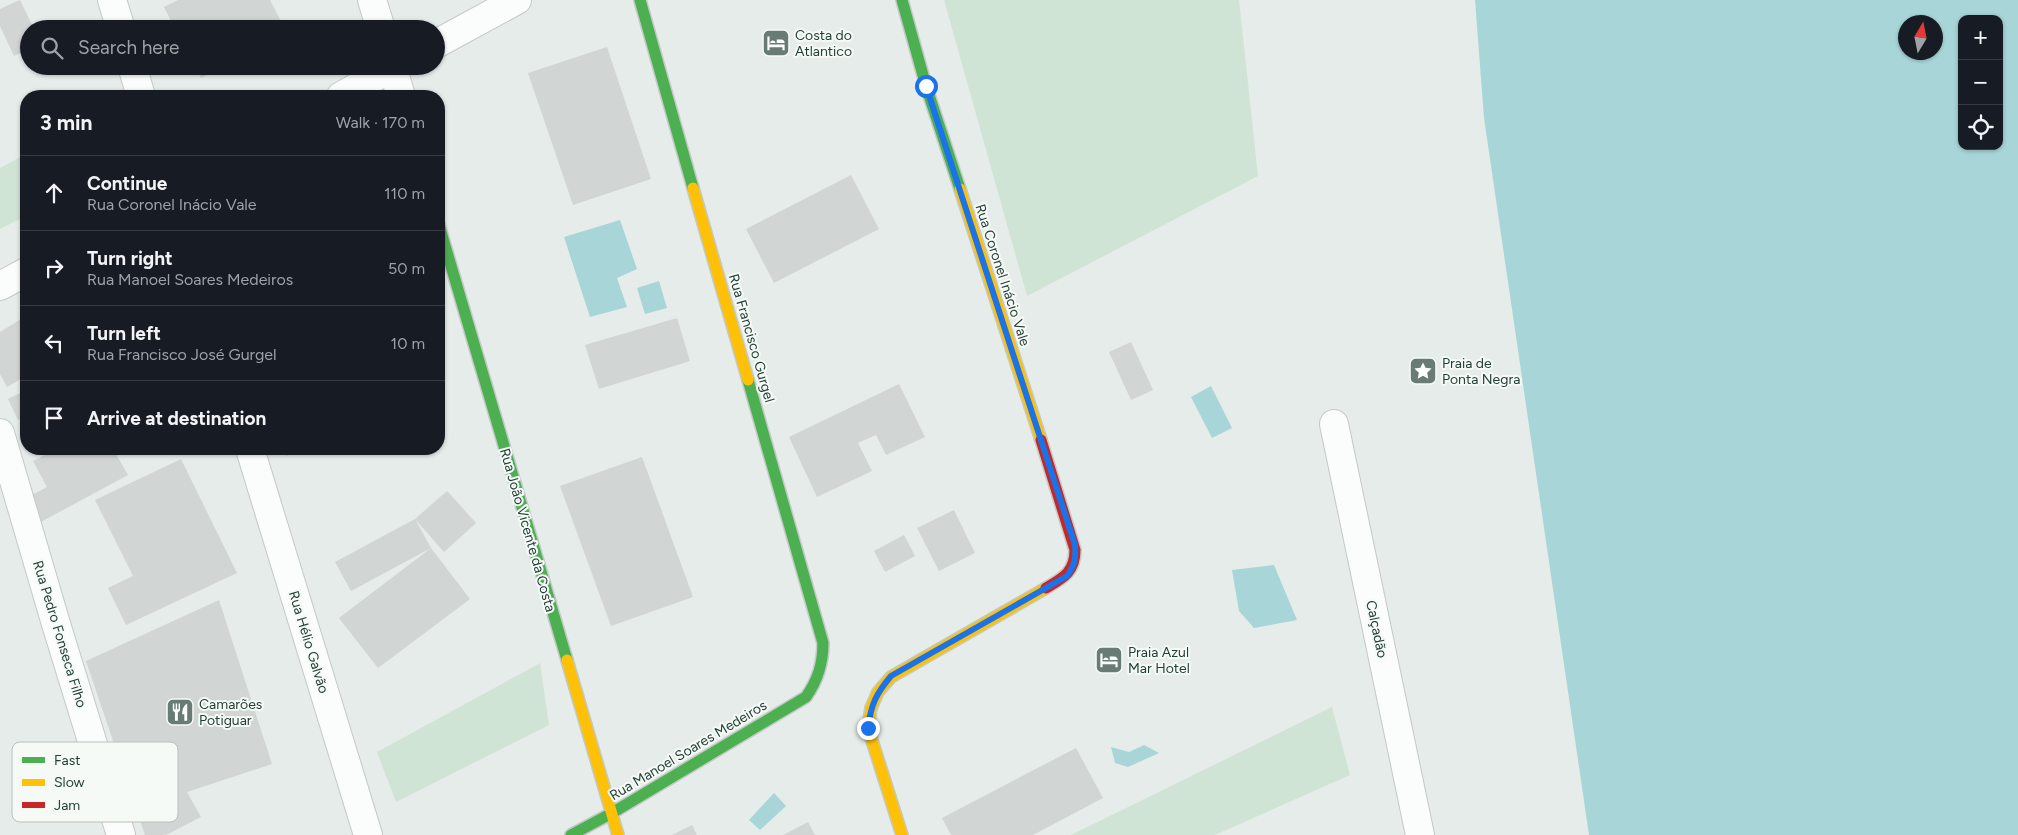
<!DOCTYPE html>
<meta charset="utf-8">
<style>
body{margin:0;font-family:Figtree,sans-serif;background:#20242c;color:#f1f3f6}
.controls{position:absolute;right:15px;top:15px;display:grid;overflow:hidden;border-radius:10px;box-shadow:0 1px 4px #0004}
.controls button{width:45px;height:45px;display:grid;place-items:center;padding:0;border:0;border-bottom:1px solid #363941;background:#171b24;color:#f1f3f6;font:25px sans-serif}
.compass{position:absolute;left:1898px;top:15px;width:45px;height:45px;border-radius:50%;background:#171b24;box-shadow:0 1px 4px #0004;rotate:10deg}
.stop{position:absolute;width:15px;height:15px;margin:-11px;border:4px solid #1a73e8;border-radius:50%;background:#fff}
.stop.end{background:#1a73e8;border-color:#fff;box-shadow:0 1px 5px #0008}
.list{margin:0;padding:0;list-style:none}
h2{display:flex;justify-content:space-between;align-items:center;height:65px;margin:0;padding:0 20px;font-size:21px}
h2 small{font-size:16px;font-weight:400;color:#9ea1a6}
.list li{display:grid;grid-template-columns:32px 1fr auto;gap:15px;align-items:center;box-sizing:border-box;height:75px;padding:0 20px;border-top:1px solid #363941}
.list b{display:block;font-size:19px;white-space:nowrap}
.list p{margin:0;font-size:16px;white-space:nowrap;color:#9ea1a6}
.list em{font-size:16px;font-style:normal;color:#9ea1a6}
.icon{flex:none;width:28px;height:28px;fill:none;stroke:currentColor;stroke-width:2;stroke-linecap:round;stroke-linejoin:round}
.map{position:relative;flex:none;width:2018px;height:835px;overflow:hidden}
.search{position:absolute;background:#171b24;box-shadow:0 1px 4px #0004;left:20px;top:20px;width:425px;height:55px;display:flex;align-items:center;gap:12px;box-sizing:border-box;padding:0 18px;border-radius:28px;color:#9ea1a6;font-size:19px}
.panel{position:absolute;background:#171b24;box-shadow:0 1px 4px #0004;left:20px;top:90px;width:425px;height:365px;border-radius:20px}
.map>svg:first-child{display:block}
.green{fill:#d0e4d5}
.water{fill:#a8d5d8;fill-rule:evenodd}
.building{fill:#d1d5d3}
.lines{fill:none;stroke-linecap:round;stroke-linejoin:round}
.street-casing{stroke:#c3c9c6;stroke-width:30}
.fast-casing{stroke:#c2c9c6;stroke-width:14}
.slow-casing{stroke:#c2c9c6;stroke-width:14}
.jam-casing{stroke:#c2c9c6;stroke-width:14}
.street{stroke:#fbfcfc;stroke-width:28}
.fast{stroke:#4caf50;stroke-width:11}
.slow{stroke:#ffc107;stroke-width:11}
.jam{stroke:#c62828;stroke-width:11}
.route{stroke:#1a73e8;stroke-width:6}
.labels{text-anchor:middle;stroke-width:4;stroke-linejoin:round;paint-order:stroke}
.poi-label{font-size:14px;fill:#243f36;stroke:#f5faf7;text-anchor:start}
.street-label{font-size:14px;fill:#243f36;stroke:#f5faf7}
.key{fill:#f5faf7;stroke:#b6c2bd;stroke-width:1}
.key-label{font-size:14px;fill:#243f36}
</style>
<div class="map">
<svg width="2018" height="835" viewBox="0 0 2018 835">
<rect width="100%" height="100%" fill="#e6ece9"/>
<g class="green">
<polygon points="944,0 1239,0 1258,176 1027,296"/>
<polygon points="26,154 26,216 0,229 0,168"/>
<polygon points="540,663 549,725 396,802 377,752"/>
<polygon points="1332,707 1350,775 1215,835 1071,835"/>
</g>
<g class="water">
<path d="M1475,0H2018V835H1589L1484,118ZM1962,19H1999V146H1962ZM1906,22H1936V52H1906Z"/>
<polygon points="620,220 637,269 617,278 627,307 590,317 564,237"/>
<polygon points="659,281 667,308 645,314 637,288"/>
<polygon points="1211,386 1232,428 1212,438 1191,397"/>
<polygon points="1274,565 1297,620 1254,628 1239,611 1232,570"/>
<polygon points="1144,745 1159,753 1128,767 1115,763 1111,747 1129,752"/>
<polygon points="774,793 786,806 760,830 749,820"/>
</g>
<g class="building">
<polygon points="20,0 34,29 29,29 29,49 14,56 0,26 0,9"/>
<polygon points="178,0 270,0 285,29 175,29 164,7"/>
<polygon points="607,47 651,179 573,205 528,73"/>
<polygon points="195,66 224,66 201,78"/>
<polygon points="243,66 257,66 246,72"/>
<polygon points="851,175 879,229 774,283 746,229"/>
<polygon points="26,316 26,376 7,387 0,374 0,332"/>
<polygon points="677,318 690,361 599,389 585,345"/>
<polygon points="1131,342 1153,390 1131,400 1109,352"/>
<polygon points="899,384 925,437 886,455 876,435 858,443 872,471 817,497 789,437"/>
<polygon points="26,390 26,416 18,420 8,399"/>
<polygon points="56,449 113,449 128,475 37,524 23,500 47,487 33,461"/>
<polygon points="282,449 303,449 286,456"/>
<polygon points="642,457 693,597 611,626 560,486"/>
<polygon points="181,459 237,573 126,625 108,588 133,576 95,500"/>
<polygon points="447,491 476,523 444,552 415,519"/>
<polygon points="954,510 975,553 939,571 917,528"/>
<polygon points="415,519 431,548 351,591 335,562"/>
<polygon points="904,535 915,556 885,572 874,551"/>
<polygon points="431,548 470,599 378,668 339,618"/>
<polygon points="219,600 272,764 187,792 201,817 166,835 145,835 86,661"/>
<polygon points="1076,748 1103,798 1033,835 951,835 942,818"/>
<polygon points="808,822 815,835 783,835"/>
<polygon points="692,825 697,835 672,835"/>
</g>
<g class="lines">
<g class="street-casing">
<g id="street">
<polyline points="112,0 121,29"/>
<polyline points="372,0 381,29"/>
<polyline points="436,44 517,0"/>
<polyline points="132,66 141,96"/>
<polyline points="392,66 401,96"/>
<polyline points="341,96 395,66"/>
<polyline points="0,286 26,272"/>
<polyline points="1334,424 1420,835"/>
<polyline points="0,433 56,624 121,835"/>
<polyline points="250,449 368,835"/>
</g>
</g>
<g class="fast-casing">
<g id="fast">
<polyline points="640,0 693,188"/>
<polyline points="902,0 926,86 960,189"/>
<polyline points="439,225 567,660"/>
<path d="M571,835L612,813L806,697C818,680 823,664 823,643L748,380"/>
</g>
</g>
<g class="slow-casing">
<g id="slow">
<polyline points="693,188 748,380"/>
<polyline points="960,189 1041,440"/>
<polyline points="567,660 618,835"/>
<polyline points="902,835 868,728 871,708 878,692 891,677 1046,588"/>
</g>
</g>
<g class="jam-casing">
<path id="jam" d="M1041,440L1075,550C1075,572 1063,578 1046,588"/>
</g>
<use href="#street" class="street"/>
<use href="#fast" class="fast"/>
<use href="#slow" class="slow"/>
<use href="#jam" class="jam"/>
</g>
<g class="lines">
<path class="route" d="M868,728C871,704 876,694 891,676L1067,576C1075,565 1076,558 1075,545L926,86"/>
</g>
<defs>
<g id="hotel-square" transform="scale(1.4375)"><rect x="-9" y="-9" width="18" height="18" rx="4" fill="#687c75" stroke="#f5faf7"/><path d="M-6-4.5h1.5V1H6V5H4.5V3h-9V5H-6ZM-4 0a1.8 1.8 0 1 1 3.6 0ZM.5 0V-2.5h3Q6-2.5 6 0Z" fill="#fff"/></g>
<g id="sight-square" transform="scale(1.4375)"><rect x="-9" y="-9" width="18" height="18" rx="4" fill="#687c75" stroke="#f5faf7"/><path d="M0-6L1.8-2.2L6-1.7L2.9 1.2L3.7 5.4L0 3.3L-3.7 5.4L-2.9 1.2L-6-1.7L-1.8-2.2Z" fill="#fff"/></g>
<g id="restaurant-square" transform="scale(1.4375)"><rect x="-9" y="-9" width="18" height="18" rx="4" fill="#687c75" stroke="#f5faf7"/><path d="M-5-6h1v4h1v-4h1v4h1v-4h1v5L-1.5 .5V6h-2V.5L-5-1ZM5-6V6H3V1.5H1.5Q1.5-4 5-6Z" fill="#fff"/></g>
</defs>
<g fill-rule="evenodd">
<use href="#hotel-square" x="776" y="43"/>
<use href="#sight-square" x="1423" y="371"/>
<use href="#hotel-square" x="1109" y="660"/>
<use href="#restaurant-square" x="180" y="712"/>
</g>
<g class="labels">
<g class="poi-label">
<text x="795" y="40">Costa do<tspan x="795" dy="16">Atlantico</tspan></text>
<text x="1442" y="368">Praia de<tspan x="1442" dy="16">Ponta Negra</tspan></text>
<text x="1128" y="657">Praia Azul<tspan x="1128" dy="16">Mar Hotel</tspan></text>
<text x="199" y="709">Camarões<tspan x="199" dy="16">Potiguar</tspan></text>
</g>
<g class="street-label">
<text transform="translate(1003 275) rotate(72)" y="5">Rua Coronel Inácio Vale</text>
<text transform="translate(752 338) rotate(74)" y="5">Rua Francisco Gurgel</text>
<text transform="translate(528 530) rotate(74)" y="5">Rua João Vicente da Costa</text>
<text transform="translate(1377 629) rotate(78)" y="5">Calçadão</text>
<text transform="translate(60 634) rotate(73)" y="5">Rua Pedro Fonseca Filho</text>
<text transform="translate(309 642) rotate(73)" y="5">Rua Hélio Galvão</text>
<text transform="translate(688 750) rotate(-31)" y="5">Rua Manoel Soares Medeiros</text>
</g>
</g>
<rect x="12" y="742" width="166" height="80" rx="8" class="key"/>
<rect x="22" y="757" width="23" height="6" fill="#4caf50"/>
<rect x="22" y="779" width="23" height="7" fill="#ffc107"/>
<rect x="22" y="802" width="23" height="6" fill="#c62828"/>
<g class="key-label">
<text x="54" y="765">Fast</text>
<text x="54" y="787">Slow</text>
<text x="54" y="810">Jam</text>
</g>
</svg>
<div class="controls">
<button>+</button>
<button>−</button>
<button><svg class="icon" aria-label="locate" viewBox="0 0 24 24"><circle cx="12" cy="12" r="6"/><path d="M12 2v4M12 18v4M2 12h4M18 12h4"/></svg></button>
</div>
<svg class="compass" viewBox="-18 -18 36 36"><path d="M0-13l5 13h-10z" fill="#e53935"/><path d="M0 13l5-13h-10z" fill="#9ea1a6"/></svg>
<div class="stop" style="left:926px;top:86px"></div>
<div class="stop end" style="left:868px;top:728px"></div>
<div class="search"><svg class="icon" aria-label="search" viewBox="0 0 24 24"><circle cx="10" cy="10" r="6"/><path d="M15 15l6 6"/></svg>Search here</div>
<section class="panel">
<h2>3 min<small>Walk · 170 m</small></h2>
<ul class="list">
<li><svg class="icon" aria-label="ahead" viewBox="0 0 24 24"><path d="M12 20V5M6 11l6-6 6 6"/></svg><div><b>Continue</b><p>Rua Coronel Inácio Vale</p></div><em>110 m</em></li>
<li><svg class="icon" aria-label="right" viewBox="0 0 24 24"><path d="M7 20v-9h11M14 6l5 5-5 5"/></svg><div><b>Turn right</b><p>Rua Manoel Soares Medeiros</p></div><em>50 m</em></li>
<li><svg class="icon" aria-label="left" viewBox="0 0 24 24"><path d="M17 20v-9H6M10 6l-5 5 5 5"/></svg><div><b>Turn left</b><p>Rua Francisco José Gurgel</p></div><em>10 m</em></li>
<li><svg class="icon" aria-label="arrive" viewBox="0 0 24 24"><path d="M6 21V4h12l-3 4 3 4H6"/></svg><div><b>Arrive at destination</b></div></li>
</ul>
</section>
</div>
